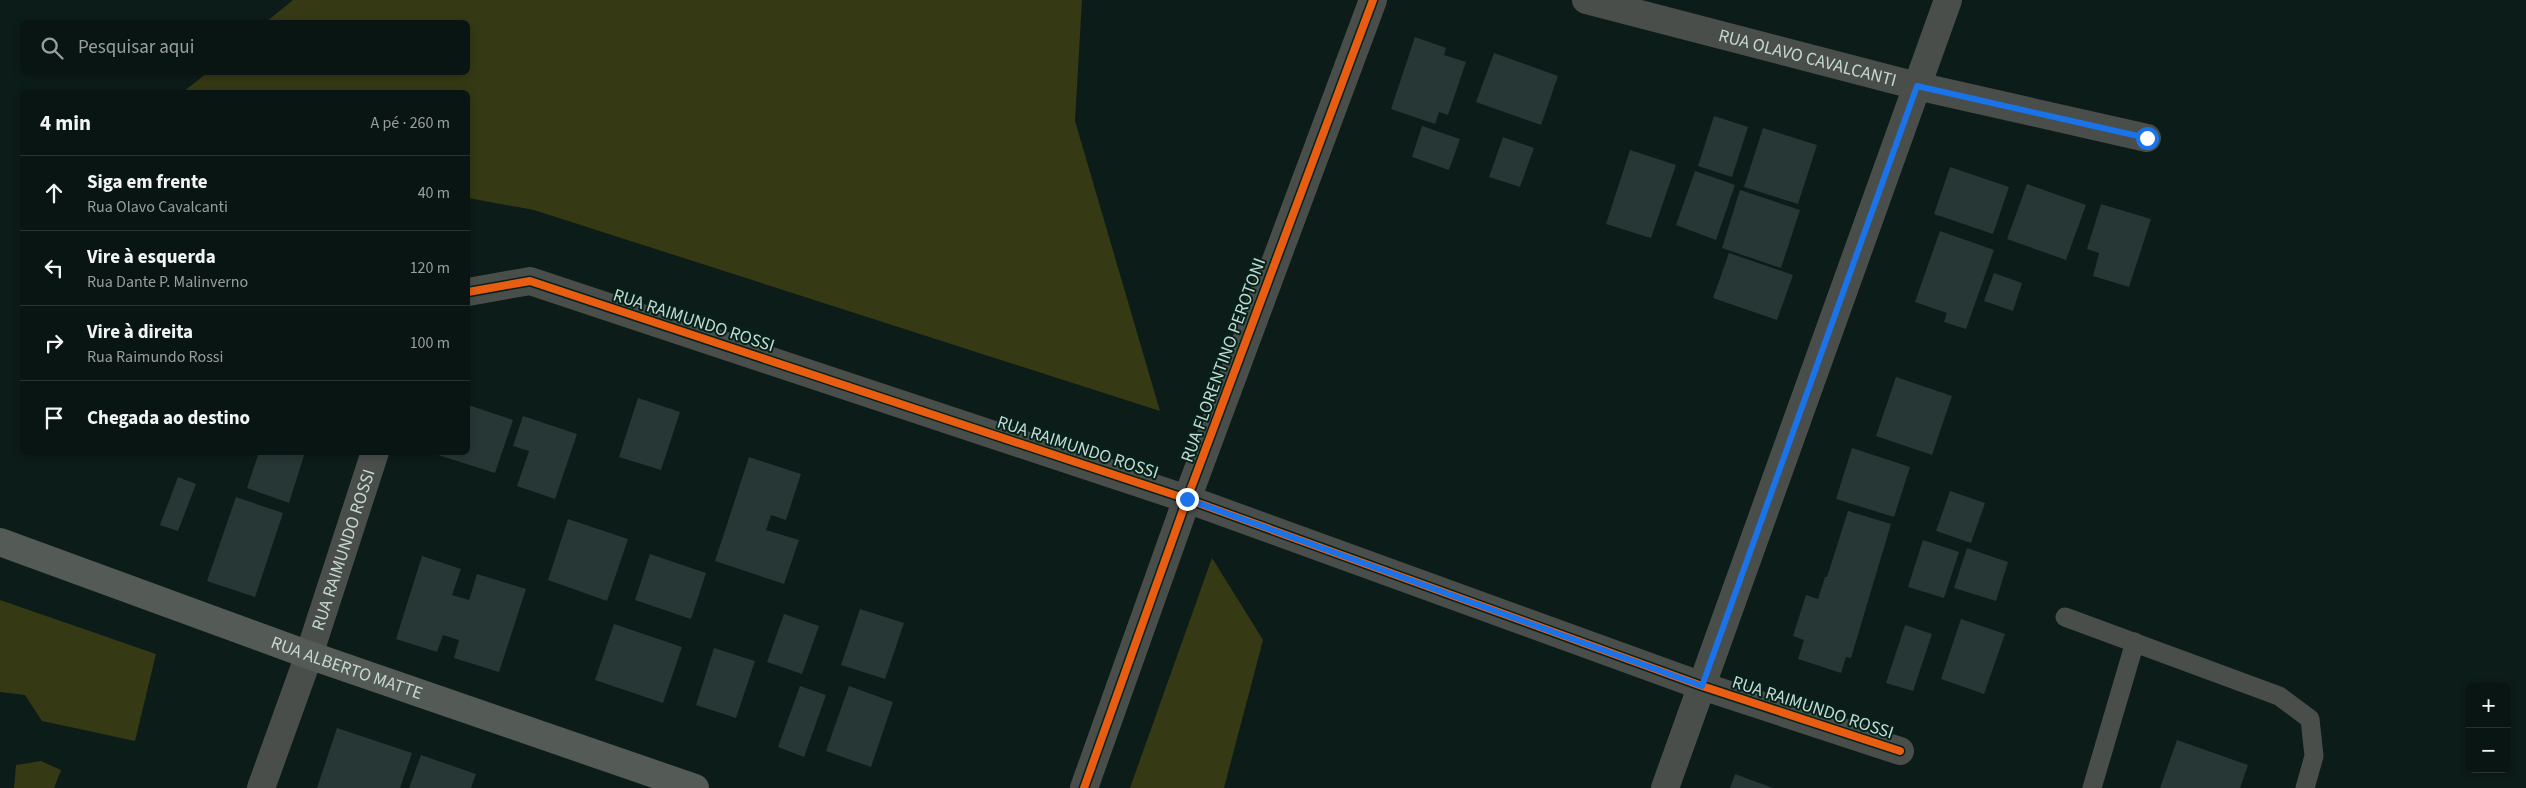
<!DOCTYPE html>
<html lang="pt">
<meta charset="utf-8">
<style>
body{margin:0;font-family:"Source Sans 3",sans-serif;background:#121e1b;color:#f1f3f6}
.controls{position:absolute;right:15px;bottom:15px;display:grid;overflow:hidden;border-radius:8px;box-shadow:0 2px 8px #0003}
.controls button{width:45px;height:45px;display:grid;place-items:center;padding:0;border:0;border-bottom:1px solid #293432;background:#091512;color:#f1f3f6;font:25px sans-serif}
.stop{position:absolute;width:15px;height:15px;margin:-11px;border:4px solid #1a73e8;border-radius:50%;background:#fff}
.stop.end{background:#1a73e8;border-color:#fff;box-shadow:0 1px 5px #0008}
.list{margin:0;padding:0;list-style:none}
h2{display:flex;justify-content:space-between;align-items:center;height:65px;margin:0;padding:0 20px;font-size:21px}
h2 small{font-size:16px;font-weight:400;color:#999f9f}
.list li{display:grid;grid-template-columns:32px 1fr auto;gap:15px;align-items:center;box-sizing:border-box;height:75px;padding:0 20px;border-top:1px solid #293432}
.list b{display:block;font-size:19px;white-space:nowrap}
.list p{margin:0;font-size:16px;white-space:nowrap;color:#999f9f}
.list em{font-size:16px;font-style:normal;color:#999f9f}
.icon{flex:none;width:28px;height:28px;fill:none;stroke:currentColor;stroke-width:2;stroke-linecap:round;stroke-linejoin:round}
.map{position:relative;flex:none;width:2526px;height:788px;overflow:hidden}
.search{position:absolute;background:#091512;box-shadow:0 2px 8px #0003;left:20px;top:20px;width:450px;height:55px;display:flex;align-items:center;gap:12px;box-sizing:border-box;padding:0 18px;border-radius:8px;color:#999f9f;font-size:19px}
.panel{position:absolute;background:#091512;box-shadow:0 2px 8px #0003;left:20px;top:90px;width:450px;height:365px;border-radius:8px}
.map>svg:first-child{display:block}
.green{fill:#353914}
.building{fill:#273736}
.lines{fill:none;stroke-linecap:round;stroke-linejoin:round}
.lane{stroke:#494e4b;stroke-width:19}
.street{stroke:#494e4b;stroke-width:28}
.secondary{stroke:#545a55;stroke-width:28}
.cycleway-casing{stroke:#05231b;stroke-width:11}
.cycleway{stroke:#e95d12;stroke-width:8}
.route{stroke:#1a73e8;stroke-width:6}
.labels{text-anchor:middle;stroke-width:4;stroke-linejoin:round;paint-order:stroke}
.street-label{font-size:18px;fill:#c5d9d2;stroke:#05231b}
</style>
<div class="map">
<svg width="2526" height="788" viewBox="0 0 2526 788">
<rect width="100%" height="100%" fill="#0c1c18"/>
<g class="green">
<polygon points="293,0 1082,0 1075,121 1160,411 534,210 468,198 468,92 183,92 207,73 468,72 468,22 266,22"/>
<polygon points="1212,558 1263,640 1224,788 1130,788"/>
<polygon points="0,600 156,654 135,741 42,721 25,695 0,692"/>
<polygon points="41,761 61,770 54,788 14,788 16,765"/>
</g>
<g class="building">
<polygon points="1415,37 1446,48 1444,55 1466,62 1448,115 1439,112 1435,124 1391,109"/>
<polygon points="1494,53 1558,76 1541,125 1476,102"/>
<polygon points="1714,116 1748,127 1732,177 1698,166"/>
<polygon points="1422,126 1460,139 1449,170 1412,157"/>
<polygon points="1763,128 1817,145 1798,204 1744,187"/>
<polygon points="1503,137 1534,148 1520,187 1489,177"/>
<polygon points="1630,150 1676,165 1651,238 1606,224"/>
<polygon points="1950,167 2009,187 1993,234 1934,214"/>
<polygon points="1695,171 1735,185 1716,240 1676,225"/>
<polygon points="2027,184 2086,205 2066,260 2007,239"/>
<polygon points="1740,190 1800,210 1781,268 1722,248"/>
<polygon points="2101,204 2151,219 2129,287 2093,276 2099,253 2087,249"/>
<polygon points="1940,231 1994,250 1966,329 1944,322 1947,313 1915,302"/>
<polygon points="1729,253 1793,275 1777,320 1713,298"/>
<polygon points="1994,273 2022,283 2013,311 1984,301"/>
<polygon points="1896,377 1952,396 1932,455 1876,436"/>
<polygon points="638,398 680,412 661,470 619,457"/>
<polygon points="468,405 513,420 495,473 435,454 468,452"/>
<polygon points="523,416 577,434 555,499 517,486 529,451 513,446"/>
<polygon points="1852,448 1910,467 1894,517 1836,499"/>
<polygon points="259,452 305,452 289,503 247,488"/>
<polygon points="749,457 801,474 786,520 771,515 766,530 799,540 784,584 715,561"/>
<polygon points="178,477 196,484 178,531 160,525"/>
<polygon points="1950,491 1985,503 1971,543 1936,531"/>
<polygon points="236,497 283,513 255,597 207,581"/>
<polygon points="1848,511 1891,524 1851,658 1846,657 1841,673 1798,659 1804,640 1793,636 1806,595 1818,599 1825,577 1827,577"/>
<polygon points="568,519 628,539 607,601 548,580"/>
<polygon points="1923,540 1959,552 1944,598 1908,587"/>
<polygon points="1967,548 2008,562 1996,601 1954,588"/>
<polygon points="650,554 706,573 691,619 635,600"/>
<polygon points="422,556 461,569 452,595 469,600 477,574 526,589 499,672 454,658 459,640 443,635 437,652 396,639"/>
<polygon points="860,609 904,623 885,679 841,665"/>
<polygon points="784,614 819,626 802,674 767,662"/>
<polygon points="1961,619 2005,634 1984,694 1941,679"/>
<polygon points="614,624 682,647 663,703 595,680"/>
<polygon points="1905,625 1932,634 1913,691 1886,683"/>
<polygon points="714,648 755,661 736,718 696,705"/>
<polygon points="800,686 826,695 804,757 778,747"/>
<polygon points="849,686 893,702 871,767 826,751"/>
<polygon points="337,728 412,753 400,788 317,788"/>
<polygon points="2177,740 2248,765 2240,788 2160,788"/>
<polygon points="421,755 476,774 471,788 409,788"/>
<polygon points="1735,774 1773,788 1730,788"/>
</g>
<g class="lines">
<g class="lane">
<polyline points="2065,617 2279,696 2310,719 2314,756 2305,788"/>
<polyline points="2092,788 2135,642"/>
</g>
<g class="street">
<path id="s1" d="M1586,0L1917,86L2147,138"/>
<polyline points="468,292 530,281 1187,499 1702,686 1900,751"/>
<path id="s2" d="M261,788L309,655L375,452"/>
<polyline points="1084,788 1187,499 1373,0"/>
<polyline points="1665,788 1948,0"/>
</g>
<path class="secondary" id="s3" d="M0,542L309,655L695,788"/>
<g class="cycleway-casing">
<g id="cycleway">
<polyline points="468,292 530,281 1187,499 1702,686 1900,751"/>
<polyline points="1084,788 1187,499 1373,0"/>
</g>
</g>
<use href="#cycleway" class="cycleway"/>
</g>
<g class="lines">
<polyline class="route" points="1187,499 1702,686 1917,86 2147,138"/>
</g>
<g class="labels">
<g class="street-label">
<text dy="6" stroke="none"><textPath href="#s1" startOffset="229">RUA OLAVO CAVALCANTI</textPath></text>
<text transform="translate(694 320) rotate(18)" y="6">RUA RAIMUNDO ROSSI</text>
<text transform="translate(1223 360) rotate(-70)" y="6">RUA FLORENTINO PEROTONI</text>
<text transform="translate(1078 447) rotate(18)" y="6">RUA RAIMUNDO ROSSI</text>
<text dy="6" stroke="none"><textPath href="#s2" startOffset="252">RUA RAIMUNDO ROSSI</textPath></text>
<text dy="6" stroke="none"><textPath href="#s3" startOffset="369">RUA ALBERTO MATTE</textPath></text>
<text transform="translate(1813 707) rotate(18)" y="6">RUA RAIMUNDO ROSSI</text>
</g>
</g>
</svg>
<div class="controls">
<button>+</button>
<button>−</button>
</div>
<div class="stop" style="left:2147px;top:138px"></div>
<div class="stop end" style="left:1187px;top:499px"></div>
<div class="search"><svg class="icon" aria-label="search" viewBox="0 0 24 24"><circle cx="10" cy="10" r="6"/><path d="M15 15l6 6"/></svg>Pesquisar aqui</div>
<section class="panel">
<h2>4 min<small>A pé · 260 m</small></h2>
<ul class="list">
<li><svg class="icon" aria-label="ahead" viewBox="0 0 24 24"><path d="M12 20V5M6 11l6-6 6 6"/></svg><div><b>Siga em frente</b><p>Rua Olavo Cavalcanti</p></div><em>40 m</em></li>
<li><svg class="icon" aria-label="left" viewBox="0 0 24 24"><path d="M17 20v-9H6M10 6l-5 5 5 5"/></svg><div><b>Vire à esquerda</b><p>Rua Dante P. Malinverno</p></div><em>120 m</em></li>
<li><svg class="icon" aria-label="right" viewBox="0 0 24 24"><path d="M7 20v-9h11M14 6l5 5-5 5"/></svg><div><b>Vire à direita</b><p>Rua Raimundo Rossi</p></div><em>100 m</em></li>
<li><svg class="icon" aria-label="arrive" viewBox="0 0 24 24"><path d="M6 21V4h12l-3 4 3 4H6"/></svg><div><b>Chegada ao destino</b></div></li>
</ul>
</section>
</div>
